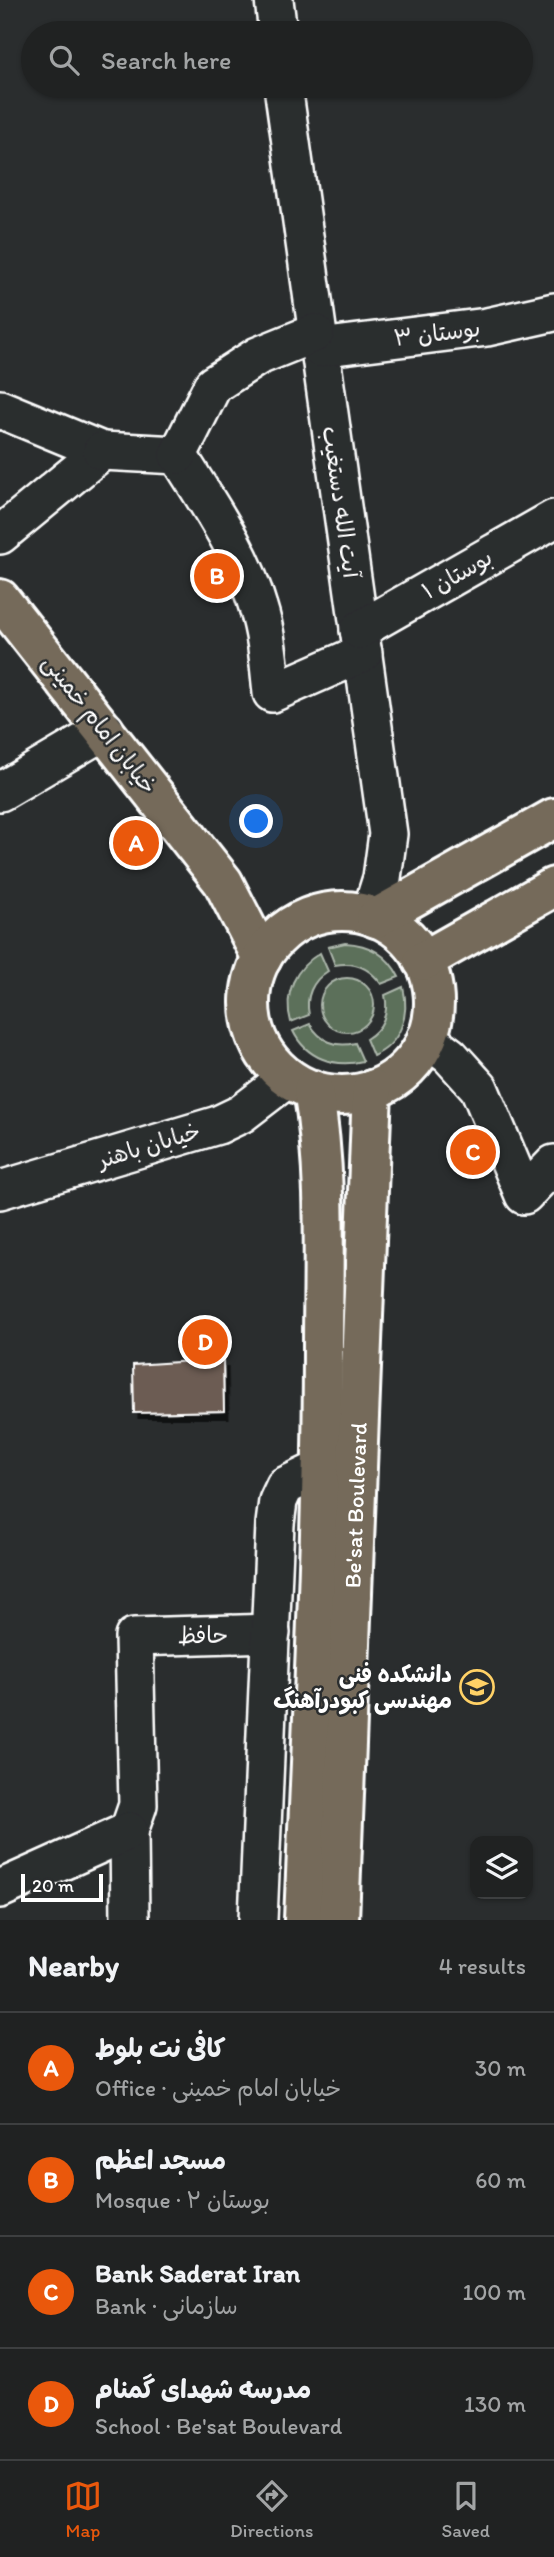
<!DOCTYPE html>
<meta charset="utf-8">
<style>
body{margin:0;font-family:Itim,"Playpen Sans Arabic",sans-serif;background:#282a2a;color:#f1f3f6}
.controls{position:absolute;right:21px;bottom:21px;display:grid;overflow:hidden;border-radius:14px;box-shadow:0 2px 5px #0004}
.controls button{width:63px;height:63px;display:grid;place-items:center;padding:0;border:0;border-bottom:2px solid #3d3f40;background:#202222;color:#f1f3f6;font:35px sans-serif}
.scale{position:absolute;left:21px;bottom:18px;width:82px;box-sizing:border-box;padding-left:7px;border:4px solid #fff;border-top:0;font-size:19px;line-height:24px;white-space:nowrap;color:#fff;-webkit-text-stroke:5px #2a2d2e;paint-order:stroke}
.you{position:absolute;left:257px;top:822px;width:24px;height:24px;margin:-18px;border:5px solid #fff;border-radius:50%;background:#1a73e8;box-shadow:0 0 0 10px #1a73e833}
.badge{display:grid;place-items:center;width:46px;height:46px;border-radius:50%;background:#ea580c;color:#fff;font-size:23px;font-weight:700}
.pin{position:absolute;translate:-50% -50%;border:4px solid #fff;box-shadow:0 2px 7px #0006}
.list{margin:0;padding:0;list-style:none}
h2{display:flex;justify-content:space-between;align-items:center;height:91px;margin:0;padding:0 28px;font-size:30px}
h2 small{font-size:23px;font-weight:400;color:#a2a4a5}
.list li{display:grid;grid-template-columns:46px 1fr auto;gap:21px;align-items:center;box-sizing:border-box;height:112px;padding:0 28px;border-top:2px solid #3d3f40}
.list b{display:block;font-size:26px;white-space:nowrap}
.list p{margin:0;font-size:23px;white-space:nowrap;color:#a2a4a5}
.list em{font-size:23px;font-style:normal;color:#a2a4a5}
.icon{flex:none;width:38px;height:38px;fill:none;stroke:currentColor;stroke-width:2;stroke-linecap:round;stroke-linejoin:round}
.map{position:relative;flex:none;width:554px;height:1920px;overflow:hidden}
.search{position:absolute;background:#202222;box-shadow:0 2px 5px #0004;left:21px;right:21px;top:21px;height:77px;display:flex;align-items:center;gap:18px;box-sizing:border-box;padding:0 24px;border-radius:38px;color:#a2a4a5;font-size:26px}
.sheet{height:539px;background:#202222}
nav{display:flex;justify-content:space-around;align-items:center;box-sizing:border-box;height:98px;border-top:2px solid #3d3f40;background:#202222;font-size:19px;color:#a2a4a5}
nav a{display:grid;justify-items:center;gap:4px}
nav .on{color:#ea580c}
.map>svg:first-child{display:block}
.green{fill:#5b6f5a;stroke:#adb7ac;stroke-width:2}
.building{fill:#6c5c53;stroke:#fff;stroke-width:2;filter:url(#shadow)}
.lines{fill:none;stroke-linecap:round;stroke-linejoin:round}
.minor-casing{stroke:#fff;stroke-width:42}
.major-casing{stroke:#fff;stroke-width:44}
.minor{stroke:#2a2d2e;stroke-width:37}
.major{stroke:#746a5a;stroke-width:38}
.labels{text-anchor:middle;stroke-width:5;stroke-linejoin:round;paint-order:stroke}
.street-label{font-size:23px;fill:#fff;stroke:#2a2d2e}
.poi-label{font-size:23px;font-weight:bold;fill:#fff;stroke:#2a2d2e;text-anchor:end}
</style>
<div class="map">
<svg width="554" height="1920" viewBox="0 0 554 1920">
<defs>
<filter id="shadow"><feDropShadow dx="4.5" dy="8" stdDeviation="0" flood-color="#0009"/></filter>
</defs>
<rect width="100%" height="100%" fill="#2a2d2e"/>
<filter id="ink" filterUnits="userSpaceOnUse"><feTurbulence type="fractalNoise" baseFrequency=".0143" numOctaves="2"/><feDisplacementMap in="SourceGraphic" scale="14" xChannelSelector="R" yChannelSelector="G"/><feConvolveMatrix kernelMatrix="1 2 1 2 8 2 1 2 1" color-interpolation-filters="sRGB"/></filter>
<g filter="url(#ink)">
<g class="green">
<path d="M345,943C369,944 388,955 399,977L381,984C370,968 355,961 335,965L328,947Z"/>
<path d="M320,953L328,971C312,981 305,997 309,1015L291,1022C283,993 295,968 320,953Z"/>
<circle cx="347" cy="1005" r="27"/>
<path d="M403,987C410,1015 401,1044 373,1056L366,1039C383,1029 389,1013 385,995Z"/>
<path d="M310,1024C320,1041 336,1048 355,1043L363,1061C334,1068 306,1058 293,1031Z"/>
</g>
<polygon class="building" points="223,1359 224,1411 134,1413 133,1365"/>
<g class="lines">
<g class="minor-casing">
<g id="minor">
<polyline points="274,0 278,33"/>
<polyline points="283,86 388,834 382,878 370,916"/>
<polyline points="319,348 487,327 554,312"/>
<polyline points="0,409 102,451 0,535"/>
<path d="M102,451L178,455C208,504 242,551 258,607C267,635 269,664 272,693L363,653"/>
<polyline points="178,455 213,385 258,356 315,333"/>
<polyline points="359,630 554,519"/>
<polyline points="0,792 105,730"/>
<polyline points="426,1038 450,1056 479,1088 524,1195 554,1164"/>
<polyline points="0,1190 218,1125 241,1114 288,1078"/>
<polyline points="129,1831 138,1805 134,1637 271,1633"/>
<polyline points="129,1831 130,1920"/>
<polyline points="0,1889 129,1831"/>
<polyline points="258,1920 275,1524 278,1501 285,1486 323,1468"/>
</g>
</g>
<g class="major-casing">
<g id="major">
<polyline points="0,599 223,882 262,958"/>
<circle cx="342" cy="1003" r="92"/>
<polyline points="376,918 554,818"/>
<polyline points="423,961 554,887"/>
<path d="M304,1920C312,1730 323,1539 323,1349C323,1263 328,1175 313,1090"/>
<path id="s1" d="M339,1920L372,1090"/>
</g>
</g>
<use href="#minor" class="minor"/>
<use href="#major" class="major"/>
</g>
</g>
<defs>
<g id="university-ring" transform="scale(1.75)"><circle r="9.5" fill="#2a2d2e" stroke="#ffd166" stroke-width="1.5"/><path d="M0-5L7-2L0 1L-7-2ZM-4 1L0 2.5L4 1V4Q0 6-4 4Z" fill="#ffd166"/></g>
</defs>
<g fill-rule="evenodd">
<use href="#university-ring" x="477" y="1687"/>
</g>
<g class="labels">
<g class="street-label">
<text transform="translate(437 333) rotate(-7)" y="8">بوستان ۳</text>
<text transform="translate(341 502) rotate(82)" y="8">آیت الله دستغیب</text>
<text transform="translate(457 574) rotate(-30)" y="8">بوستان ۱</text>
<text transform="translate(100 724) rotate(52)" y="8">خیابان امام خمینی</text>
<text transform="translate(149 1145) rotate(-17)" y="8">خیابان باهنر</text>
<text dy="8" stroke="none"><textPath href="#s1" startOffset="415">Be'sat Boulevard</textPath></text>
<text transform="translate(203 1635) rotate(-1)" y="8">حافظ</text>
</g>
<g class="poi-label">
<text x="452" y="1682">دانشکده فنی<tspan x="452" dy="26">مهندسی کبودرآهنگ</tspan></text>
</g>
</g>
</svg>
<div class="controls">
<button><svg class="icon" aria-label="layers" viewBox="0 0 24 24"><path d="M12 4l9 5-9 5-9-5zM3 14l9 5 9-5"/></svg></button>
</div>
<div class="scale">20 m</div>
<div class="you"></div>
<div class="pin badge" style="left:136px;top:843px">A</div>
<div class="pin badge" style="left:217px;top:576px">B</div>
<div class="pin badge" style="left:473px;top:1152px">C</div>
<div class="pin badge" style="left:205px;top:1342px">D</div>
<div class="search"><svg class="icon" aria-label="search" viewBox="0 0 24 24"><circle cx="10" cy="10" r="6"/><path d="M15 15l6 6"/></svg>Search here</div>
</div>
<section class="sheet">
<h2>Nearby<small>4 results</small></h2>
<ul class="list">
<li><span class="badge">A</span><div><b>کافی نت بلوط</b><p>Office · خیابان امام خمینی</p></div><em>30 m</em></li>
<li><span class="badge">B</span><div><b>مسجد اعظم</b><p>Mosque · بوستان ۲</p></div><em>60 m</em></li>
<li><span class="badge">C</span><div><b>Bank Saderat Iran</b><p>Bank · سازمانی</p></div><em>100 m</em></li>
<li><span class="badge">D</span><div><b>مدرسه شهدای گمنام</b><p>School · Be'sat Boulevard</p></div><em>130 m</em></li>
</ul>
</section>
<nav>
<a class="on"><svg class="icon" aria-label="map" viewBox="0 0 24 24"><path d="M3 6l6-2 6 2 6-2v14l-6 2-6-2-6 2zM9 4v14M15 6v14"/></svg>Map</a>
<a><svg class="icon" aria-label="directions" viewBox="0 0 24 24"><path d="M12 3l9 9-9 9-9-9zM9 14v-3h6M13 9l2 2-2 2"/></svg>Directions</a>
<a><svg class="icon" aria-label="saved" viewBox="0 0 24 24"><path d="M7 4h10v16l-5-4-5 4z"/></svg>Saved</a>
</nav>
